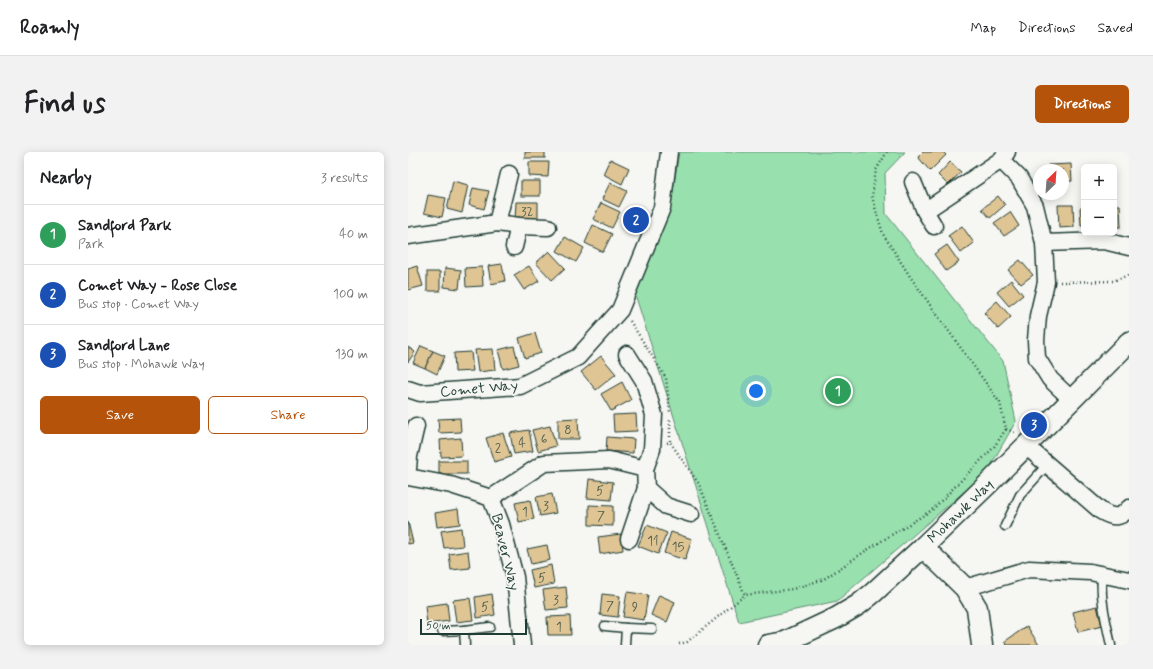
<!DOCTYPE html>
<meta charset="utf-8">
<style>
body{margin:0;font-family:Mynerve,sans-serif;background:#f2f2f2;color:#202124}
.controls{position:absolute;right:12px;top:12px;display:grid;overflow:hidden;border-radius:6px;box-shadow:0 2px 10px #0003}
.controls button{width:36px;height:36px;display:grid;place-items:center;padding:0;border:0;border-bottom:1px solid #e0e0e0;background:#fff;color:#202124;font:20px sans-serif}
.compass{position:absolute;left:625px;top:12px;width:36px;height:36px;border-radius:50%;background:#fff;box-shadow:0 2px 10px #0003;rotate:25deg}
.scale{position:absolute;left:12px;bottom:10px;width:107px;box-sizing:border-box;padding-left:4px;border:2px solid #1f3d34;border-top:0;font-size:11px;line-height:14px;white-space:nowrap;color:#1f3d34;-webkit-text-stroke:3px #f6f6f2;paint-order:stroke}
.you{position:absolute;left:348px;top:239px;width:14px;height:14px;margin:-10px;border:3px solid #fff;border-radius:50%;background:#1a73e8;box-shadow:0 0 0 6px #1a73e833}
.badge{display:grid;place-items:center;width:26px;height:26px;border-radius:50%;background:#b45309;color:#fff;font-size:13px;font-weight:700}
.pin{position:absolute;translate:-50% -50%;border:2px solid #fff;box-shadow:0 1px 4px #0006}
.list{margin:0;padding:0;list-style:none}
h2{display:flex;justify-content:space-between;align-items:center;height:52px;margin:0;padding:0 16px;font-size:17px}
h2 small{font-size:13px;font-weight:400;color:#757577}
.list li{display:grid;grid-template-columns:26px 1fr auto;gap:12px;align-items:center;box-sizing:border-box;height:60px;padding:0 16px;border-top:1px solid #e0e0e0}
.list b{display:block;font-size:15px;white-space:nowrap}
.list p{margin:0;font-size:13px;white-space:nowrap;color:#757577}
.list em{font-size:13px;font-style:normal;color:#757577}
.actions{display:flex;gap:8px;padding:12px 16px}
.actions a{flex:1;padding:9px 0;border:1px solid #b45309;border-radius:6px;text-align:center;font-size:14px;color:#b45309}
.actions .main{background:#b45309;color:#fff}
.map{position:relative;flex:none;width:721px;height:493px;overflow:hidden;border-radius:6px}
header{display:flex;align-items:center;gap:24px;box-sizing:border-box;height:56px;padding:0 20px;background:#fff;border-bottom:1px solid #e0e0e0}
header strong{font-size:19px}
nav{display:flex;gap:22px;margin-inline-start:auto;font-size:14px}
.intro{display:flex;align-items:center;justify-content:space-between;box-sizing:border-box;height:96px;padding:0 24px}
h1{margin:0;font-size:28px}
.button{padding:10px 18px;border-radius:6px;background:#b45309;color:#fff;font-size:14px;font-weight:700}
main{display:flex;gap:24px;padding:0 24px}
aside{flex:1;background:#fff;border-radius:6px;box-shadow:0 2px 10px #0003}
.map>svg:first-child{display:block}
.green{fill:#99e0af;stroke:#5c8e72}
.building{fill:#dfc494;stroke:#1f3d34}
.lines{fill:none;stroke-linecap:round;stroke-linejoin:round}
.service-casing{stroke:#1f3d34;stroke-width:11}
.minor-casing{stroke:#1f3d34;stroke-width:19}
.tertiary-casing{stroke:#1f3d34;stroke-width:23}
.path{stroke:#1f3d34;stroke-width:2.5;stroke-dasharray:1 3;stroke-linecap:butt}
.service{stroke:#f6f6f2;stroke-width:8}
.minor{stroke:#f6f6f2;stroke-width:16}
.tertiary{stroke:#f6f6f2;stroke-width:20}
.labels{text-anchor:middle;stroke-width:3.5;stroke-linejoin:round;paint-order:stroke}
.number-label{font-size:13px;fill:#4f5f4c}
.street-label{font-size:15px;fill:#1f3d34;stroke:#f6f6f2}
</style>
<header>
<strong>Roamly</strong>
<nav><a>Map</a><a>Directions</a><a>Saved</a></nav>
</header>
<div class="intro"><h1>Find us</h1><a class="button">Directions</a></div>
<main>
<aside>
<h2>Nearby<small>3 results</small></h2>
<ul class="list">
<li><span class="badge" style="background:#2e9e5b">1</span><div><b>Sandford Park</b><p>Park</p></div><em>40 m</em></li>
<li><span class="badge" style="background:#1a4fb4">2</span><div><b>Comet Way - Rose Close</b><p>Bus stop · Comet Way</p></div><em>100 m</em></li>
<li><span class="badge" style="background:#1a4fb4">3</span><div><b>Sandford Lane</b><p>Bus stop · Mohawk Way</p></div><em>130 m</em></li>
</ul>
<div class="actions"><a class="main">Save</a><a>Share</a></div>
</aside>
<div class="map">
<svg width="721" height="493" viewBox="0 0 721 493">
<rect width="100%" height="100%" fill="#f6f6f2"/>
<filter id="ink" filterUnits="userSpaceOnUse"><feTurbulence type="fractalNoise" baseFrequency=".025" numOctaves="2"/><feDisplacementMap in="SourceGraphic" scale="8" xChannelSelector="R" yChannelSelector="G"/><feConvolveMatrix kernelMatrix="1 2 1 2 8 2 1 2 1" color-interpolation-filters="sRGB"/></filter>
<g filter="url(#ink)">
<polygon class="green" points="271,0 497,0 477,21 478,62 595,209 608,269 579,320 429,449 331,470 226,139 263,52"/>
<g class="building">
<rect x="117" y="0" width="20" height="6"/>
<polygon points="515,0 535,0 538,3 522,19 510,5"/>
<polygon points="202,7 221,16 214,32 195,22"/>
<polygon points="121,10 141,10 140,25 121,24"/>
<polygon points="542,10 553,20 540,33 530,23"/>
<polygon points="663,12 664,29 655,30 655,18 640,18 640,13"/>
<polygon points="45,29 60,33 54,61 39,57"/>
<rect x="113" y="29" width="19" height="15"/>
<polygon points="202,31 219,39 211,55 194,47"/>
<polygon points="65,36 81,39 76,57 61,53"/>
<polygon points="20,43 38,46 34,65 16,61"/>
<polygon points="590,44 597,53 582,66 574,57"/>
<polygon points="108,50 130,50 130,68 107,67"/>
<polygon points="193,51 212,60 204,76 185,67"/>
<polygon points="650,53 665,53 666,75 651,76"/>
<polygon points="706,53 712,53 713,75 706,75"/>
<polygon points="672,56 676,56 676,73 673,73"/>
<polygon points="602,60 611,74 596,84 586,71"/>
<polygon points="185,73 204,82 195,100 177,91"/>
<polygon points="554,74 566,91 553,101 540,84"/>
<polygon points="157,85 176,96 168,110 149,99"/>
<polygon points="539,93 551,110 538,119 526,102"/>
<polygon points="141,99 157,116 144,128 128,111"/>
<polygon points="612,108 625,123 613,132 600,118"/>
<polygon points="94,112 97,129 83,132 80,114"/>
<polygon points="9,114 15,134 0,138 0,117"/>
<polygon points="121,114 131,129 116,138 106,123"/>
<polygon points="74,115 75,134 58,135 57,116"/>
<polygon points="37,116 53,118 51,137 36,135"/>
<rect x="19" y="120" width="13" height="19"/>
<polygon points="603,128 615,143 601,154 589,140"/>
<polygon points="589,149 603,165 590,177 576,161"/>
<polygon points="127,181 133,201 117,206 111,186"/>
<polygon points="13,194 25,199 17,216 5,211"/>
<polygon points="106,194 111,213 95,217 90,198"/>
<polygon points="0,195 7,200 0,210"/>
<polygon points="85,197 87,218 70,220 67,198"/>
<polygon points="25,199 37,204 29,222 17,216"/>
<polygon points="63,200 65,219 47,220 46,201"/>
<polygon points="193,204 208,222 188,238 173,220"/>
<polygon points="214,230 223,248 203,259 193,242"/>
<polygon points="228,262 229,279 206,280 205,263"/>
<polygon points="52,266 53,280 31,281 30,267"/>
<polygon points="170,266 171,287 150,287 150,267"/>
<polygon points="142,274 148,294 130,299 124,278"/>
<polygon points="121,278 125,299 106,302 102,281"/>
<polygon points="95,281 103,305 86,310 78,286"/>
<polygon points="199,285 226,287 225,301 198,299"/>
<polygon points="53,286 54,304 33,305 32,288"/>
<rect x="31" y="309" width="28" height="13"/>
<polygon points="181,327 205,330 203,348 179,346"/>
<polygon points="144,342 148,361 132,364 128,345"/>
<polygon points="122,348 126,367 111,370 107,351"/>
<polygon points="181,353 205,354 205,374 181,373"/>
<polygon points="50,357 52,372 29,375 27,361"/>
<polygon points="0,370 5,391 0,392"/>
<polygon points="239,373 259,381 250,402 230,394"/>
<polygon points="53,376 55,394 36,396 33,379"/>
<polygon points="263,380 284,387 277,408 256,401"/>
<polygon points="213,382 215,398 192,402 190,385"/>
<polygon points="139,393 142,408 123,412 119,397"/>
<polygon points="60,399 62,416 43,418 41,402"/>
<polygon points="143,413 146,432 126,436 122,418"/>
<polygon points="158,435 160,456 138,458 135,438"/>
<polygon points="219,440 240,443 236,468 215,465"/>
<polygon points="84,442 87,463 69,466 67,445"/>
<polygon points="194,442 212,444 210,465 192,463"/>
<polygon points="251,443 267,450 259,470 243,463"/>
<polygon points="62,446 65,468 48,470 45,448"/>
<polygon points="39,451 41,469 19,472 17,454"/>
<polygon points="689,454 694,474 670,480 665,460"/>
<polygon points="162,464 163,483 140,483 139,465"/>
<polygon points="619,474 631,493 599,493 596,490"/>
</g>
<g class="lines">
<g class="service-casing">
<g id="service">
<polyline points="597,374 612,343 639,313"/>
<path d="M694,423C692,447 698,470 703,493"/>
<polyline points="197,474 218,476 217,493"/>
<polyline points="218,476 244,477"/>
<polyline points="56,478 82,475"/>
<polyline points="34,479 56,478 57,493"/>
</g>
</g>
<g class="minor-casing">
<g id="minor">
<polyline points="599,0 593,8 611,26 627,54 636,91 638,130 630,164 628,188 629,206 642,227 664,248"/>
<polyline points="505,30 517,59"/>
<polyline points="89,71 101,22"/>
<polyline points="526,74 517,59 593,8"/>
<polyline points="0,84 89,71 111,74 140,75"/>
<polyline points="636,91 696,89 721,95"/>
<polyline points="106,95 111,74"/>
<polyline points="219,202 236,229 246,263 244,297 237,317"/>
<polyline points="0,237 12,241 112,234 170,205 212,158 254,56 261,0"/>
<path d="M618,294L693,359C705,366 712,367 721,356"/>
<polyline points="0,317 1,304 8,274"/>
<polyline points="0,325 43,333 83,346 93,372 107,425 114,493"/>
<polyline points="83,346 136,311 201,308 237,317 238,336 258,354 283,362"/>
<polyline points="221,387 238,336"/>
<polyline points="557,436 621,417 682,420 721,428"/>
</g>
</g>
<g class="tertiary-casing">
<g id="tertiary">
<polyline points="515,395 557,436 569,456 574,493"/>
<polyline points="360,493 377,490 428,466 450,453 465,441 515,395 581,331 721,190"/>
</g>
</g>
<g class="path">
<polyline points="652,130 705,129 721,123"/>
<polyline points="222,169 258,226 262,261"/>
<polyline points="262,268 262,290"/>
<polyline points="598,277 609,281"/>
<polyline points="259,291 262,290 291,332 337,443 385,437 416,427 459,398 524,358 586,295 598,277 592,251 503,126 475,82 464,45 468,18 479,0"/>
<polyline points="271,492 279,490 337,443"/>
</g>
<use href="#service" class="service"/>
<use href="#minor" class="minor"/>
<use href="#tertiary" class="tertiary"/>
</g>
</g>
<g class="labels">
<g class="number-label">
<text x="119" y="64">32</text>
<text x="160" y="282">8</text>
<text x="136" y="291">6</text>
<text x="114" y="295">4</text>
<text x="90" y="300">2</text>
<text x="192" y="343">5</text>
<text x="138" y="358">3</text>
<text x="117" y="364">1</text>
<text x="193" y="368">7</text>
<text x="245" y="393">11</text>
<text x="270" y="399">15</text>
<text x="134" y="430">5</text>
<text x="148" y="452">3</text>
<text x="202" y="458">7</text>
<text x="77" y="459">5</text>
<text x="227" y="459">9</text>
<text x="151" y="479">1</text>
</g>
<g class="street-label">
<text transform="translate(71 236) rotate(-5)" y="5">Comet Way</text>
<text transform="translate(552 359) rotate(-44)" y="5">Mohawk Way</text>
<text transform="translate(98 400) rotate(76)" y="5">Beaver Way</text>
</g>
</g>
</svg>
<div class="controls">
<button>+</button>
<button>−</button>
</div>
<svg class="compass" viewBox="-18 -18 36 36"><path d="M0-13l5 13h-10z" fill="#e53935"/><path d="M0 13l5-13h-10z" fill="#757577"/></svg>
<div class="scale">50 m</div>
<div class="you"></div>
<div class="pin badge" style="left:430px;top:239px;background:#2e9e5b">1</div>
<div class="pin badge" style="left:228px;top:68px;background:#1a4fb4">2</div>
<div class="pin badge" style="left:626px;top:273px;background:#1a4fb4">3</div>
</div>
</main>
